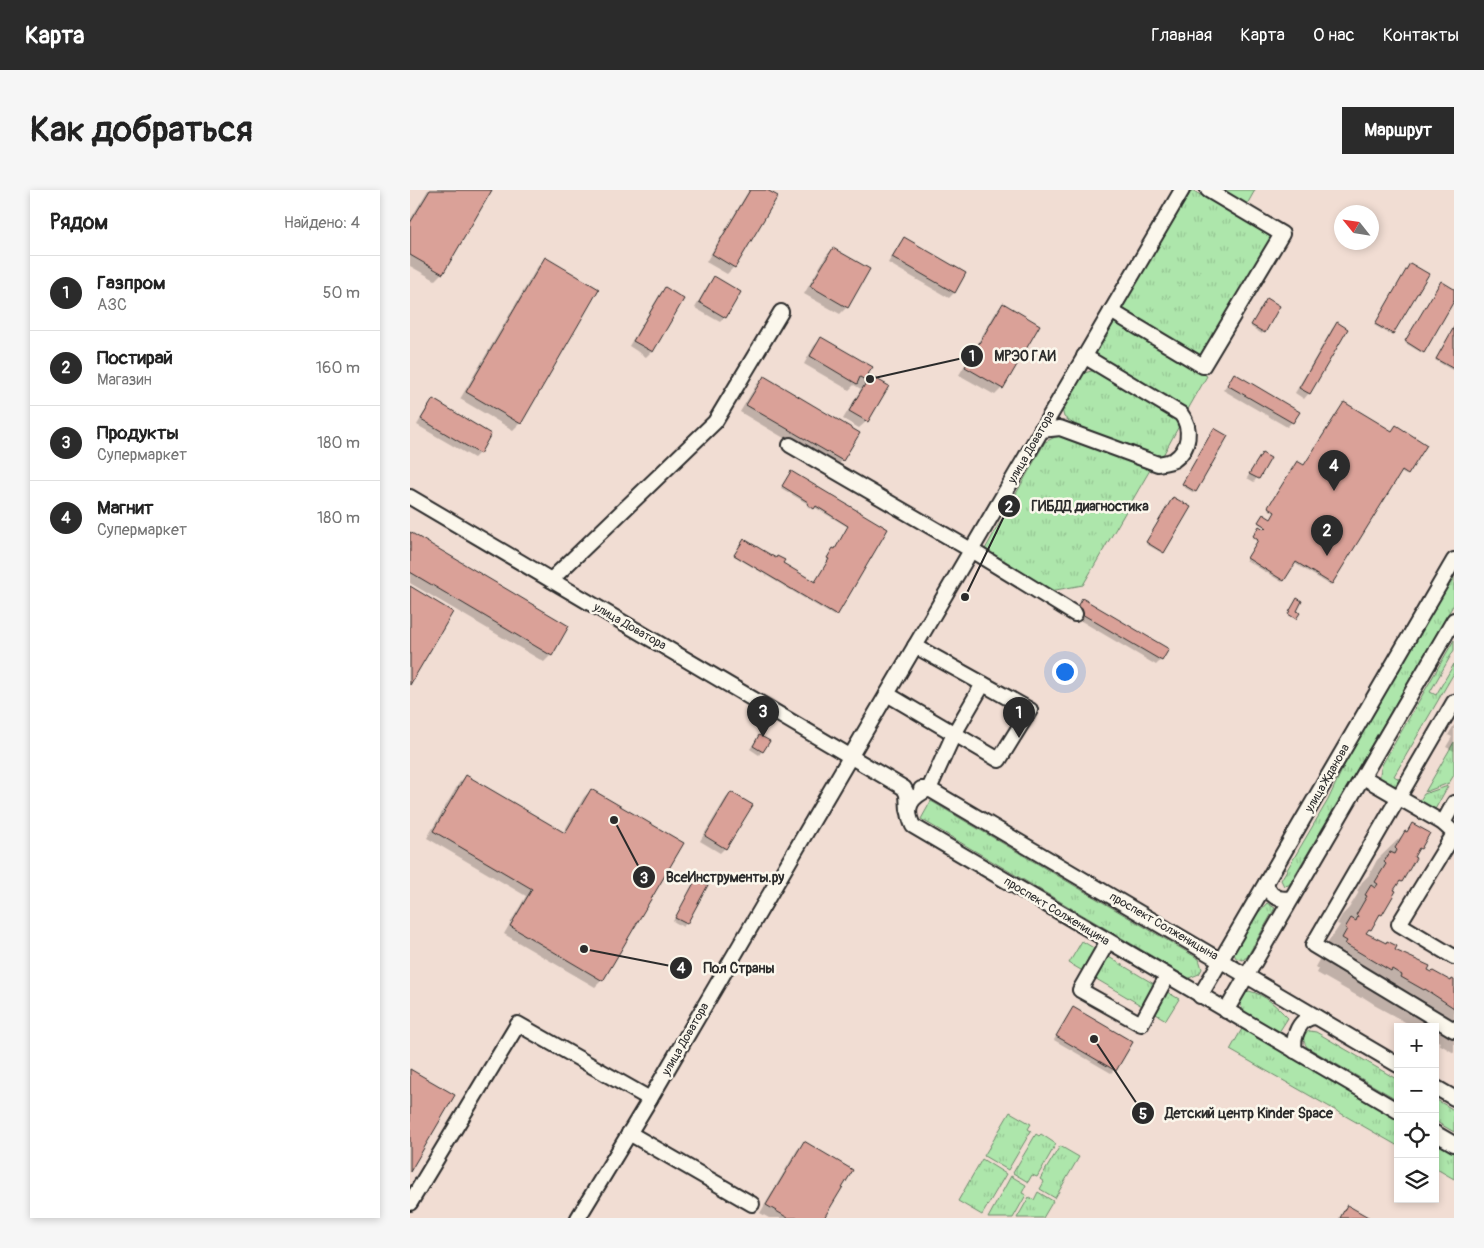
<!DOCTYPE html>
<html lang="ru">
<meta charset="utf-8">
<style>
body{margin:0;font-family:Pangolin,sans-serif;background:#f6f6f6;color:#222}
.controls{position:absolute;right:15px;bottom:15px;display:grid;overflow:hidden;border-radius:0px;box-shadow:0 2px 8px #0003}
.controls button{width:45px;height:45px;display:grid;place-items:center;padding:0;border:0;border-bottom:1px solid #e0e0e0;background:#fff;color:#222;font:25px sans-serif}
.compass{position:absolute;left:924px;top:15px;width:45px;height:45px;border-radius:50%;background:#fff;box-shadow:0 2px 8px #0003;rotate:300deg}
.you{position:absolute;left:654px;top:481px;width:18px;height:18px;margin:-12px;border:4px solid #fff;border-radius:50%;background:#1a73e8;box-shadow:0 0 0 8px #1a73e833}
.badge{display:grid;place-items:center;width:32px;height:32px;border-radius:50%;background:#2b2b2b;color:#fff;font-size:16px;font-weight:700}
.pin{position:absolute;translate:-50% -41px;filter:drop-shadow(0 1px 2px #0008)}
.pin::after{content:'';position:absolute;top:26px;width:18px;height:15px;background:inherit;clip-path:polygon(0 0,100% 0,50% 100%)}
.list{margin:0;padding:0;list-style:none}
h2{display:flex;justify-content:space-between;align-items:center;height:65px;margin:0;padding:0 20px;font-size:21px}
h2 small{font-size:16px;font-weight:400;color:#767676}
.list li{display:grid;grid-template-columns:32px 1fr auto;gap:15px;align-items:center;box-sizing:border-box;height:75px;padding:0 20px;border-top:1px solid #e0e0e0}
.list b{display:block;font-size:19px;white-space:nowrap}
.list p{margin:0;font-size:16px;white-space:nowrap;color:#767676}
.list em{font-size:16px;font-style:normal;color:#767676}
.icon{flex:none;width:28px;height:28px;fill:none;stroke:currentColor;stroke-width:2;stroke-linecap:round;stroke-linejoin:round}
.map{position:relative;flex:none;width:1044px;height:1028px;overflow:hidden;border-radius:0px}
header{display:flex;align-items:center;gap:30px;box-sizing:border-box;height:70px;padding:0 25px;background:#2b2b2b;color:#fff}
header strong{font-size:24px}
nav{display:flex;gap:28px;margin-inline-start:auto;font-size:18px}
.intro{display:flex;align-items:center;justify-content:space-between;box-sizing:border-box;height:120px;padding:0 30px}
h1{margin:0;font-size:35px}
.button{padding:12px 22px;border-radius:0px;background:#2b2b2b;color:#fff;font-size:18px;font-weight:700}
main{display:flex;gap:30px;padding:0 30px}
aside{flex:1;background:#fff;border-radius:0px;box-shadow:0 2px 8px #0003}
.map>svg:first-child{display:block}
.grass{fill:url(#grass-tufts);stroke:#6c886b}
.shadow{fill:#0003}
.building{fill:#daa198;stroke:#2b2b2b}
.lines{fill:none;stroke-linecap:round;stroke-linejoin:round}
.minor-casing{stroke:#2b2b2b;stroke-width:18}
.minor{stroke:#fbf7ec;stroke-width:14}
.labels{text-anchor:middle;stroke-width:5;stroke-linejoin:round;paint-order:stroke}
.street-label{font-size:12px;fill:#2b2b2b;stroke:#fbf7ec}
.leader{fill:none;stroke:#2b2b2b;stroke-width:2}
.callout-dot{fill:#2b2b2b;stroke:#fbf7ec;stroke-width:2}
.mark-label{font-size:15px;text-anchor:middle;font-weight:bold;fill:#fff}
.callout-label{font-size:14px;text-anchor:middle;font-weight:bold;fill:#2b2b2b;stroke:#fbf7ec;stroke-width:5;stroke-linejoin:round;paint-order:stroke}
</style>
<header>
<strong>Карта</strong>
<nav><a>Главная</a><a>Карта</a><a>О нас</a><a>Контакты</a></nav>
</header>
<div class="intro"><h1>Как добраться</h1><a class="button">Маршрут</a></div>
<main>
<aside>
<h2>Рядом<small>Найдено: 4</small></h2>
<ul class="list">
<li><span class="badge">1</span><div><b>Газпром</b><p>АЗС</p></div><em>50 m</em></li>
<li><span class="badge">2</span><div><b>Постирай</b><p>Магазин</p></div><em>160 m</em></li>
<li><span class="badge">3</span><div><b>Продукты</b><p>Супермаркет</p></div><em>180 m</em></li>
<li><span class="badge">4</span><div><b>Магнит</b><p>Супермаркет</p></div><em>180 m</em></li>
</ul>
</aside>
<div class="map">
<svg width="1044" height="1028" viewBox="0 0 1044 1028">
<defs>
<pattern id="grass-tufts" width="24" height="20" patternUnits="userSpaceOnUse" patternTransform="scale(1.25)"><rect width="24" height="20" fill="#ade6ab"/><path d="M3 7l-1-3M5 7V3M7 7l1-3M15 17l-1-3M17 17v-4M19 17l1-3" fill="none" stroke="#95c593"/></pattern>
</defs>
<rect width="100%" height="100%" fill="#f1ddd3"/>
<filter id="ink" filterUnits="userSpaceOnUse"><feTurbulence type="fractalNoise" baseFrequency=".02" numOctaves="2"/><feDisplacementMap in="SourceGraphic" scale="10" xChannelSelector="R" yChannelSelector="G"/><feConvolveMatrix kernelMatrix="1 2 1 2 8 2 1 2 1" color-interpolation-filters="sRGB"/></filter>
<g filter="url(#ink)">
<g class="grass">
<polygon points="782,0 862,47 791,166 711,118"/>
<polygon points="805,0 845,0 835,18"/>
<polygon points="704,132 797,186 777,221 683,167"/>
<polygon points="685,180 763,225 769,236 752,267 741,268 670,239 654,227 652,219 674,183"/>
<polygon points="652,246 740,280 673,395 640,401 574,361 635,252 645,247"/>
<polygon points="1044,386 1044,414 879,695 874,696 871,690 918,610 939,565"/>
<path d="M1044,450V460L1020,502L1026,505L1044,474V483L984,586L992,591L988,599C971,598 967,591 972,575Z"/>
<polygon points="1044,552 1044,585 1039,593 1015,602"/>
<polygon points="1038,596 1023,623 1008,614 1014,604"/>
<polygon points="521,611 789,769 792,779 789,784 779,788 511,629"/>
<polygon points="857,713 865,718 837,767 833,770 826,768 824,764 824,759 840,732"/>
<polygon points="672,751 769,809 756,830 659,773"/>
<path d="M839,801C856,805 866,816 878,828L869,842L835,822L830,815C831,808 833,804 839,801Z"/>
<polygon points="833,837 988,927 988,956 820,860"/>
<path d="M900,841L906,842L988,890V910L897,857C893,851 891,844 900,841Z"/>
<polygon points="1025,909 1044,920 1044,942 1025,931"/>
<polygon points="600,922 621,934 618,939 621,941 598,980 574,966"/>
<polygon points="626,944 629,946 631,944 646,954 627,987 622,985 618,992 603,983"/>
<polygon points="1025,949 1044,960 1044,989 1025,978"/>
<polygon points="650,956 669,967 645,1008 630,999 634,992 630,989"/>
<polygon points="572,969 596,984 572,1025 548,1011"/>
<polygon points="601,986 616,995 612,1003 616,1005 603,1028 578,1028"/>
<polygon points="628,1002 643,1011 633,1028 607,1028 619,1007 624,1010"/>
</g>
<g class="shadow">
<polygon points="18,0 81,0 32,83 25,90 0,76 0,30"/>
<polygon points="339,0 355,0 324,77 317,84 296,72"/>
<polygon points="494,49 554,84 544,103 539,108 478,73 489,54"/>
<polygon points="423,59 437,117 430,124 394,104 416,66"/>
<polygon points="136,69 110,233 103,240 50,209 128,76"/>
<polygon points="999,76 982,144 981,145 964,135"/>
<polygon points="304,88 315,127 310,132 285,118 299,93"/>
<polygon points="1030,94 1044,100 1044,109 1012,163 995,153"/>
<polygon points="255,99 273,109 242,161 236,167 219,156 250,104"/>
<polygon points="856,111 869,117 852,144 841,137"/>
<polygon points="593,115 592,198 585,205 549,185 586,122"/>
<polygon points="927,134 899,203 894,209 885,203 922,139"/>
<polygon points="1044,138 1044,178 1042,180 1025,170"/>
<polygon points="411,149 457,185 477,197 457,231 449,238 433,229 451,199 444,195 439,200 394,174 404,156"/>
<polygon points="824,185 882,232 877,237 813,200"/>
<polygon points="354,187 448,243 432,271 425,278 330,222 347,194"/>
<polygon points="23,211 69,263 64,268 7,235 18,216"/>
<polygon points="803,241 816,247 784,303 772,296"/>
<polygon points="982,243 997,284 996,285 990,282 920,395 884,373 872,392 836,370 848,351 842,348 848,339 854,341 856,338 848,333 852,327 861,331 865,323 858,319 886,273 894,276"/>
<polygon points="852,264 859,269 844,292 837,288"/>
<polygon points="380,283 476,339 424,426 324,366 333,352 405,393 418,371 417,370 422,361 424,360 438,337 404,317 402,319 397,316 398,314 371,298"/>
<polygon points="762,309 753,362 752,363 736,354"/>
<polygon points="0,344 141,465 134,472 0,393"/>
<polygon points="672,409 751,470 746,475 661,425"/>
<polygon points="1044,535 1044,561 1036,557 1042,547 1038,545"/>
<polygon points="349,546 352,561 349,565 340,559"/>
<polygon points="56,586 153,643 174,607 181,600 192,790 185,797 94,744 116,706 17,648 49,593"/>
<polygon points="321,603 315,658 310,663 290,651 316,608"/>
<polygon points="1044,628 1044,659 1040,656 1042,652 1030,648"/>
<polygon points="1003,635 1010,658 1004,664 991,691 984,698 971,724 955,744 1016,780 1041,792 1044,792 1044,863 1029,854 1030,852 1025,850 1025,837 1000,837 996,835 997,833 964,815 964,814 953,807 951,808 907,783 909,779 905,777 910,768 908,767 930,735 927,734 932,725 939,718 949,702 947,701 952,692 959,685 967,670"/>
<polygon points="287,691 276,733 273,737 263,731"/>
<polygon points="663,818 704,880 701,883 644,850"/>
<polygon points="394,953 413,1028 359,1028 350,1023 387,960"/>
</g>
<g class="building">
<polygon points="20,0 82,0 33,84 0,65 0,33"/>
<polygon points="340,0 357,0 368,6 325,78 302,64"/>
<polygon points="494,47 556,83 545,103 482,67"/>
<polygon points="423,58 460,79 438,118 400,96"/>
<polygon points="135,67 189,99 111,234 56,202"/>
<polygon points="1000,73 1019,84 983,144 965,134"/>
<polygon points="304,86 331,102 316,128 289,112"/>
<polygon points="1031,91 1044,99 1044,111 1014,163 995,151"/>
<polygon points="255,97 274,109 243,162 223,151"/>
<polygon points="857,108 870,116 855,143 841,135"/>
<polygon points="593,113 630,135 593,199 555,177"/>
<polygon points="927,132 938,139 900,204 889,198"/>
<polygon points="1044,137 1044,179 1026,169"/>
<polygon points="411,147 463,177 458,184 479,196 458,232 439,221 457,191 450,187 447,194 400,166"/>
<polygon points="824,183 890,222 883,233 817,195"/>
<polygon points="354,186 450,243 433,271 336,215"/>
<polygon points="23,209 81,244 70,264 11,229"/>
<polygon points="934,212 982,241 986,235 1017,255 998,285 992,281 922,394 886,372 874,391 837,368 848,350 843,346 849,336 854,339 856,337 848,332 853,324 861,329 865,322 858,317 887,271 894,275"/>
<polygon points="804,238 818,246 786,302 772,294"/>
<polygon points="852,263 861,268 849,289 839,284"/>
<polygon points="381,281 478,339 427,426 324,365 334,349 366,368 367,366 375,370 373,373 405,392 419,369 417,368 423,358 425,359 438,336 406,316 404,319 397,314 398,312 372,296"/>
<polygon points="763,307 781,317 754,363 736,352"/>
<polygon points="0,342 159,436 142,466 0,382"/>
<polygon points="0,396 43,422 0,495"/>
<polygon points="672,408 759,459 752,471 665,420"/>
<polygon points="887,408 892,411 887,421 890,423 886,429 878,424"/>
<polygon points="349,545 360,551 353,562 343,556"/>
<polygon points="56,585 155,643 181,599 274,653 193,791 100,736 122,699 23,641"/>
<polygon points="321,602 343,615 316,659 295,646"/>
<polygon points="1002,633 1020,643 1011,659 1009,658 1004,667 1006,668 992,692 990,691 984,700 986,701 972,725 970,724 961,740 959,739 956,743 976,753 977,751 987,756 985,760 1020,776 1018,780 1022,782 1023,781 1041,791 1042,789 1044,790 1044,818 1015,799 1014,800 991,787 992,785 982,779 981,781 935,754 937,751 932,748 937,739 935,738 941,728 946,731 948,726 946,725 957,706 955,705 961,695 965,698 968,694 965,692 976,674 974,672 980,662 985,664 987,660 985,658 995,641 997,642"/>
<polygon points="286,689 298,695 277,734 265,728"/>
<polygon points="663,817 723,852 706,881 646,846"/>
<polygon points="0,879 45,905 0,982"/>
<polygon points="394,951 443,980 414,1028 378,1028 356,1015"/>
<polygon points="937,1015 960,1028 930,1028"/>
</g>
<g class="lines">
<g class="minor-casing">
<g id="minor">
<polyline points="701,121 793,176 872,44 798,0"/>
<path d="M631,240L650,238L748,274C753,273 760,272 764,270C780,259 782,238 771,224L674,166"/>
<polyline points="380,255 561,360 665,424"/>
<polyline points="0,307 494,598 497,604 498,620"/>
<polyline points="141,390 305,232 371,122"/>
<polyline points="477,504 589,570 620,520 505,456"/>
<polyline points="1044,512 903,755 1044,840"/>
<polyline points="953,587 1033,633 1044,643"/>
<polyline points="511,599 519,599 988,875"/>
<path d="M519,599C501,607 494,617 503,636L988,921"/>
<polyline points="519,599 544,544 573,494"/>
<polyline points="1033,633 1044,613"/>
<polyline points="1044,644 989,734 1044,767"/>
<path d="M856,693C859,706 868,711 881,708"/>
<polyline points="698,751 670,800 731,834 757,786"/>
<polyline points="790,806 1044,370"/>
<polyline points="816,821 1044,430"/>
<path d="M885,861C882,847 889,827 906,827"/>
<polyline points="1025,897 1044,908"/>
<polyline points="219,943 342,1014"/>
<polyline points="1025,943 1044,954"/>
<polyline points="0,1013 108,834 240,909"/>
<polyline points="168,1028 240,909 772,0"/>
</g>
</g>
<use href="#minor" class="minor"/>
</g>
</g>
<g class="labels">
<g class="street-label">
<text transform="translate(621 257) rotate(-60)" y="4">улица Доватора</text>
<text transform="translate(220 436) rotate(30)" y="4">улица Доватора</text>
<text transform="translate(917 588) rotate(-60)" y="4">улица Жданова</text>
<text transform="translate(647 721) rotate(31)" y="4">проспект Солженицина</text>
<text transform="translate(754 736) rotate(30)" y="4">проспект Солженицына</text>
<text transform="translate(275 849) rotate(-60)" y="4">улица Доватора</text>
</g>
</g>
<path class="leader" d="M460 189L562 166M555 407L599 316M204 630L234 687M174 759L271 778M684 849L733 923"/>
<g class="callout-dot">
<circle cx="460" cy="189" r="5"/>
<circle cx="555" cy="407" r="5"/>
<circle cx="204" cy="630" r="5"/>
<circle cx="174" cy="759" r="5"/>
<circle cx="684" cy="849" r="5"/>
<circle cx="562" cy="166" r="12"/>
<circle cx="599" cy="316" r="12"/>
<circle cx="234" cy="687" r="12"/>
<circle cx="271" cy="778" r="12"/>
<circle cx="733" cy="923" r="12"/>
</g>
<g class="mark-label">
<text x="562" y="171">1</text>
<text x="599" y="322">2</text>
<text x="234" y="693">3</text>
<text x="271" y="783">4</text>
<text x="733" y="929">5</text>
</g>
<g class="callout-label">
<text x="615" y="171">МРЭО ГАИ</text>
<text x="680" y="321">ГИБДД диагностика</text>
<text x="315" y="692">ВсеИнструменты.ру</text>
<text x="329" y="783">Пол Страны</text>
<text x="839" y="928">Детский центр Kinder Space</text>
</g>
</svg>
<div class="controls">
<button>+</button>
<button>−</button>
<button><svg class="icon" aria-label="locate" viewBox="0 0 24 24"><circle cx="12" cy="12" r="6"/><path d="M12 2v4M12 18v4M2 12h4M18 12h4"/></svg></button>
<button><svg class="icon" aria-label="layers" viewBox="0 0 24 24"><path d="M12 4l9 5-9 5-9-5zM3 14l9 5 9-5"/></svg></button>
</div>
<svg class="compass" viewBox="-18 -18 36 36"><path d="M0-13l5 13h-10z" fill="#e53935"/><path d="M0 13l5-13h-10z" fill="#767676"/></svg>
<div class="you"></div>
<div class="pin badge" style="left:609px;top:548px">1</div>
<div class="pin badge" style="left:917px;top:366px">2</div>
<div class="pin badge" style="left:353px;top:547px">3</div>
<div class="pin badge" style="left:924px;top:301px">4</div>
</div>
</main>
